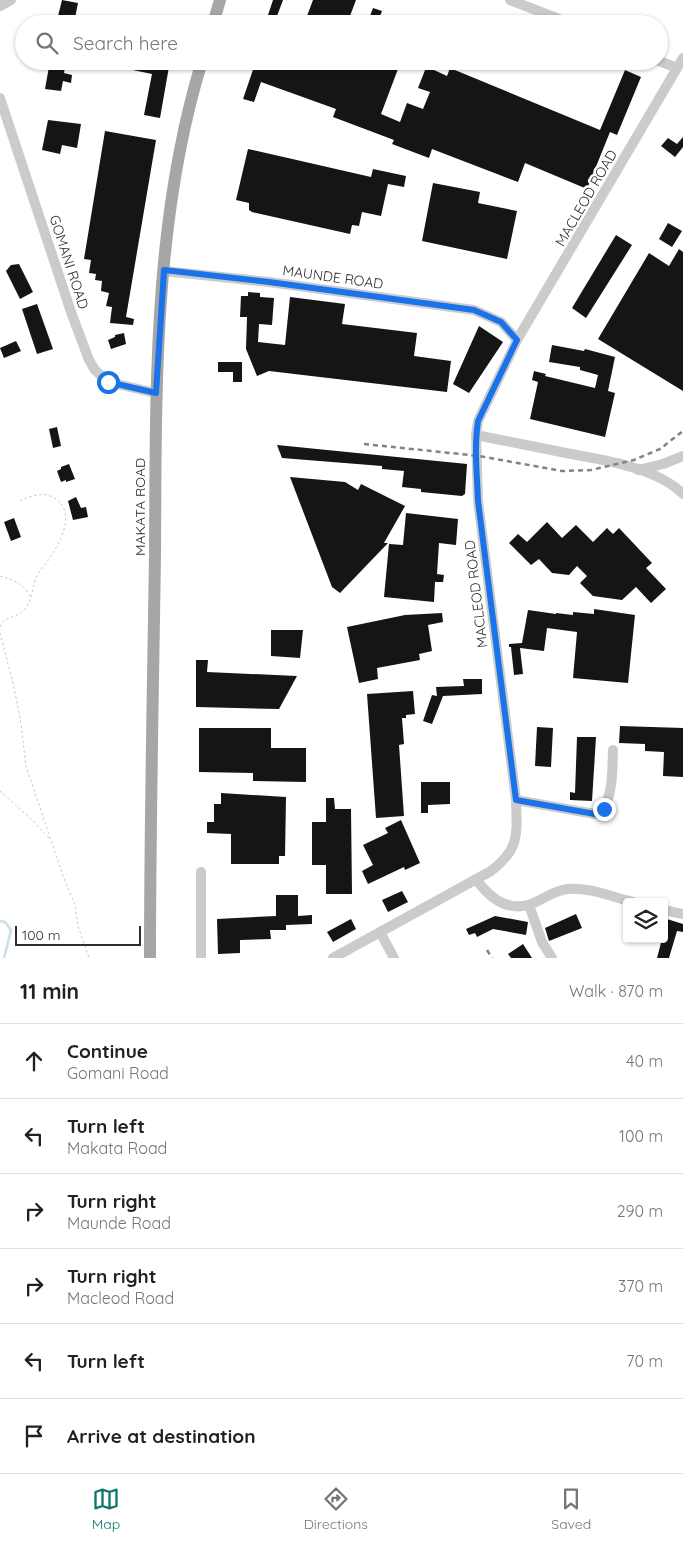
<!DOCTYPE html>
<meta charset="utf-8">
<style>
body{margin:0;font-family:Quicksand,sans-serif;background:#f6f6f6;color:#202124}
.controls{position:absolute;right:15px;bottom:15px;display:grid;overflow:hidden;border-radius:5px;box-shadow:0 1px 4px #0004}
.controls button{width:45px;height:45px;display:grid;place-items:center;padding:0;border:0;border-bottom:1px solid #e0e0e0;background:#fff;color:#202124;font:25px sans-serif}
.scale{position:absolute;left:15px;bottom:12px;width:126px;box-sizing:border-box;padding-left:5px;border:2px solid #2e2e2e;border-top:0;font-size:14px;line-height:18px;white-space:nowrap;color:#2e2e2e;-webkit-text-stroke:4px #fff;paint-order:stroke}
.stop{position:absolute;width:15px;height:15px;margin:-11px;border:4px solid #1a73e8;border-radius:50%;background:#fff}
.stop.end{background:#1a73e8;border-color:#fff;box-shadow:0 1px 5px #0008}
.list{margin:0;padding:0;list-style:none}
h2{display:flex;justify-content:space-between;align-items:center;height:65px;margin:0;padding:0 20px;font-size:21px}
h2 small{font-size:16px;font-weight:400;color:#757577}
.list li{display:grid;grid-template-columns:32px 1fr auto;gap:15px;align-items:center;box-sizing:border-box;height:75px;padding:0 20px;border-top:1px solid #e0e0e0}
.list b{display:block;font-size:19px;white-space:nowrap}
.list p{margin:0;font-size:16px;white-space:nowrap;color:#757577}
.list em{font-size:16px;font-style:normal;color:#757577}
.icon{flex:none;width:28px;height:28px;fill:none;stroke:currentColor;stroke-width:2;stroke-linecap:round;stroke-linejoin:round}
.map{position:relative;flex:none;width:683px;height:958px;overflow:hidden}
.search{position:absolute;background:#fff;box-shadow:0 1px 4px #0004;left:15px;right:15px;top:15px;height:55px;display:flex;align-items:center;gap:12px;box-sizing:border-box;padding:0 18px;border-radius:28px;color:#757577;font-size:19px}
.sheet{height:515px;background:#fff}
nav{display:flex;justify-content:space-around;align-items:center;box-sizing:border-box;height:70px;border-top:1px solid #e0e0e0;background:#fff;font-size:14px;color:#757577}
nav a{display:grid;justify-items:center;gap:2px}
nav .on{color:#0f766e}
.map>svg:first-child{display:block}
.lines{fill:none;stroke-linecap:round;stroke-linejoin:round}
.stream{stroke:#cbdee7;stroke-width:2.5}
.building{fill:#151515}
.path{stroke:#c8c8c8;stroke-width:1;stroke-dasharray:2.5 2.5;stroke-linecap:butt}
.minor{stroke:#cbcbcb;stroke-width:10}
.major{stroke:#a6a6a6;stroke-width:12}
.rail{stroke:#838383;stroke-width:2.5;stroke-dasharray:5 4;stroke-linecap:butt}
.route{stroke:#1a73e8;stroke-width:6}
.labels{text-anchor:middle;stroke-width:5;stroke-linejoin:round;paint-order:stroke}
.street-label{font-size:14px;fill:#2e2e2e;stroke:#fff}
</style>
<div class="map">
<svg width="683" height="958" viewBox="0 0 683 958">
<rect width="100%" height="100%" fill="#fff"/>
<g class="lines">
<polyline class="stream" points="0,921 5,922 11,930 4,958"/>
</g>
<g class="building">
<polygon points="62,0 78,3 74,23 57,20"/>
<polygon points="273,0 283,0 274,24 265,24"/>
<polygon points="313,0 356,0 347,24 301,24 304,15 307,16"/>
<polygon points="373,8 382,11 377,24 367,24"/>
<polygon points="50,61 66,61 64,73 72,75 71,83 63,81 61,91 45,89"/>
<polygon points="129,61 170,61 160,118 144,115 152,74 128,69"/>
<polygon points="256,61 264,61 290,70 293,61 401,61 381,114 400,122 407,103 423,109 430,92 418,88 427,65 435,68 434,70 447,76 450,68 600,130 625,70 641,77 617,135 610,132 587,189 525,163 518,182 432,149 429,158 392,144 394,140 333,117 336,109 261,82 254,102 243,99"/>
<polygon points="48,120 81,124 77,148 62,145 60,154 42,150"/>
<polygon points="105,131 156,140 126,317 134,319 133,325 110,323 112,307 106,306 109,293 101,291 102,281 95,280 96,274 89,273 91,260 84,259"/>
<polygon points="683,137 683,147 675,157 661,146 668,138 677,144"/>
<polygon points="248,149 371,177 373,169 406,176 404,187 388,184 381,216 362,212 359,226 352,225 350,234 252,212 249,210 249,203 236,200"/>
<polygon points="433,183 480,192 478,203 517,211 507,259 422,241"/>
<polygon points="668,223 682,231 672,247 659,239"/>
<polygon points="616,235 632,245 586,318 572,308"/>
<polygon points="679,249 683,252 683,391 598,339 649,253 669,266"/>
<polygon points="19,264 33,292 20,299 6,271 11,265"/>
<polygon points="248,292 260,293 260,297 274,298 272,325 259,324 258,342 285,345 290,297 345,304 342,324 417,333 414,356 451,361 447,392 269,371 257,376 246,349 247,317 240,317 241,296 248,296"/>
<polygon points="37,304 53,349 37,354 22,309"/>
<polygon points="479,326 503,342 469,393 453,384"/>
<polygon points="124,333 126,344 111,349 108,340 115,337 115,335"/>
<polygon points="16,341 21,351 4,358 0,348"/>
<polygon points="552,345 584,351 585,349 615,357 608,391 615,393 605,437 530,419 538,382 532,380 534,371 546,374 545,376 595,388 598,375 580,370 580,367 549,362"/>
<polygon points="218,362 242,362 242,382 233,382 233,372 218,372"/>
<polygon points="57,427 61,446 53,448 49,429"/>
<polygon points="277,445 467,464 465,494 462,496 421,492 421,489 402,487 404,471 382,469 382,466 282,458"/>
<polygon points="69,464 75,479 66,482 66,480 61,482 57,471 61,469 61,467"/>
<polygon points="290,477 345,482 358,490 361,484 405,506 384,543 388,543 340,593 332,587"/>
<polygon points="76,497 81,508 86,507 88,517 73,520 68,501"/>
<polygon points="406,513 458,519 456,545 439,543 437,574 444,575 443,582 435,582 434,602 384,597 389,544 403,545"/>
<polygon points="14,518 21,537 11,541 4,522"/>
<polygon points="547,522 562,538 576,525 593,542 607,528 613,534 619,528 652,563 646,568 666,589 651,603 636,587 622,600 593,596 580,583 587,576 577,566 569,575 552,573 539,559 531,565 509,543 518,534 527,542"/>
<polygon points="594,609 635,615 628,683 573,678 577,632 547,628 544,651 520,648 523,674 514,675 511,647 509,647 509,644 522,643 528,610 556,614 556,613 573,615 573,612 594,614"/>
<polygon points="442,613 443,622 428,625 432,651 419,654 420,660 377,668 378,679 359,683 347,627 405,615"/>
<polygon points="271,630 303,630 300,658 271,656"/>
<polygon points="196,660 208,660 207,672 297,676 279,709 196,707"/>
<polygon points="463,679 482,679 482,694 443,696 432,724 423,721 432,695 437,696 436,687 464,686"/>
<polygon points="413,691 415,714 406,715 406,718 402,718 404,744 399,745 404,816 376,818 367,694"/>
<polygon points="620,726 683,728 683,777 663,776 664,752 645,751 645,744 619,743"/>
<polygon points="537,727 553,728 551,767 535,766"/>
<polygon points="199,728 271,728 271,748 306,748 306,782 253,781 253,773 199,772"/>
<polygon points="577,737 596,737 592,801 570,800 570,792 575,793"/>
<polygon points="421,782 450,782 450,804 428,805 428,813 421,813"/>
<polygon points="221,793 286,797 285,856 279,856 279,864 231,864 231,834 207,833 207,822 214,822 214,804 221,804"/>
<polygon points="326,798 334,798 335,809 351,809 352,894 326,894 326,865 312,865 312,822 326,822"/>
<polygon points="401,820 420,863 405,870 404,867 368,884 362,871 373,865 363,845 388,833 385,828"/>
<polygon points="402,891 408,902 388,912 382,900"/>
<polygon points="276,895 298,895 298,916 312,915 312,924 286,925 286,930 270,930 271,939 240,940 240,953 218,954 217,919 276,916"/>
<polygon points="576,914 582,928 549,941 545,928"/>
<polygon points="495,916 528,922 526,935 493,929 477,937 475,933 469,935 466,929"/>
<polygon points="351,919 356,929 333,942 327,932"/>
<polygon points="667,919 683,924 683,932 677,931 669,958 657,958 662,939 664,939 664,929"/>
<polygon points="523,944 532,958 511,958 508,954"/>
</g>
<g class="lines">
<g class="path">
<path d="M0,576C13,580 23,583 30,596"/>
<path d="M0,627C4,616 17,618 24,610C33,601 32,584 38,574C40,570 43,568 45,565C59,545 81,509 50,496C40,492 29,497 20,501"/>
<polyline points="0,633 14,687 21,724 26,766 63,876 75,905 78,926 89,958"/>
<polyline points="0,791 32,820 50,839"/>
</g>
<g class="minor">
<polyline points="510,0 572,24"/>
<polyline points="0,6 11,0"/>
<polyline points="659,61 677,68"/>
<polyline points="0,98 71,312 89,360 95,370 108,382 156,393"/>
<polyline points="164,271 269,282 474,310 501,322 517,340"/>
<path d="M476,435C506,441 536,447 566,453C603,460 656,467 683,494"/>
<polyline points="638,470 663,464 683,456"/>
<path d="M516,800L595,814L600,813C614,796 612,770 613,750"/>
<polyline points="201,872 201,958"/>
<path d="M476,879C488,896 505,911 528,905C542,901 553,890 568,889C589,887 612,897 633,902"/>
<polyline points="529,905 542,942 552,958"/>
<polyline points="664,910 683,914"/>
<polyline points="380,932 394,958"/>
<path d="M333,958L491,871C520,849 517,834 516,800L478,501L476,435L478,421L517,340L683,58"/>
</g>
<g class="major">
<polyline points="213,24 220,0"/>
<path d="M150,958C150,824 153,689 155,555C156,390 153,221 202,61"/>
</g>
<g class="rail">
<polyline points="364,444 479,456 562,471 591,470 634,460 660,449 683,431"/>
<polyline points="487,950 492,958"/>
</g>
</g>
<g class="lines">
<path class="route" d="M108,382L156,393L164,270L269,282L474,310L501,322L517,340L478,421C474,447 477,474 478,501L516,800L595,814L600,813L604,809"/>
</g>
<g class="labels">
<g class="street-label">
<text transform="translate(586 198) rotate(-60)" y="5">MACLEOD ROAD</text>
<text transform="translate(69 262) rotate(72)" y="5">GOMANI ROAD</text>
<text transform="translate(333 277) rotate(8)" y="5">MAUNDE ROAD</text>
<text transform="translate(140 507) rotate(-90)" y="5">MAKATA ROAD</text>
<text transform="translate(476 594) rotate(-97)" y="5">MACLEOD ROAD</text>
</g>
</g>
</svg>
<div class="controls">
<button><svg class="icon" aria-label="layers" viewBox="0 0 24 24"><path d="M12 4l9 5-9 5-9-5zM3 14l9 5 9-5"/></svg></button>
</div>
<div class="scale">100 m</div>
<div class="stop" style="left:108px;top:382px"></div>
<div class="stop end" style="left:604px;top:809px"></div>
<div class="search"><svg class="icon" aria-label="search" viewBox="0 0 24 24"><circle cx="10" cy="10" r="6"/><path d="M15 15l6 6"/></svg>Search here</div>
</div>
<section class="sheet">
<h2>11 min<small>Walk · 870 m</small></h2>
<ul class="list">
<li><svg class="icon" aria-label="ahead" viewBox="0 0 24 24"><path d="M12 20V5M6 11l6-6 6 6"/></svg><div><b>Continue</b><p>Gomani Road</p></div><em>40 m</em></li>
<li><svg class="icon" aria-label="left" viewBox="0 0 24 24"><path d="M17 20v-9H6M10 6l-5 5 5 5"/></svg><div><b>Turn left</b><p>Makata Road</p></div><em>100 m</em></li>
<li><svg class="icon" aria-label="right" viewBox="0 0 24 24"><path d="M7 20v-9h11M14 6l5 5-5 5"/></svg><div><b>Turn right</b><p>Maunde Road</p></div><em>290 m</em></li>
<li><svg class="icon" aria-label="right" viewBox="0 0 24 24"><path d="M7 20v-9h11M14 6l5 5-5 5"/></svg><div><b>Turn right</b><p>Macleod Road</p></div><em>370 m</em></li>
<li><svg class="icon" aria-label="left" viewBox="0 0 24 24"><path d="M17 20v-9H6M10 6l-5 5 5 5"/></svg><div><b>Turn left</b></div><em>70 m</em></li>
<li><svg class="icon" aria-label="arrive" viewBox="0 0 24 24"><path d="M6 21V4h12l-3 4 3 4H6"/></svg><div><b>Arrive at destination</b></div></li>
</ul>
</section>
<nav>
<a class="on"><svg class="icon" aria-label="map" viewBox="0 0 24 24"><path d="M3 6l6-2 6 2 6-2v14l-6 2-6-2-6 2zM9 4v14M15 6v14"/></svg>Map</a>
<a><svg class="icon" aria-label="directions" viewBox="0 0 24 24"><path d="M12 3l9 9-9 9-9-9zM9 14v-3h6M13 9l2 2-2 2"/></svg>Directions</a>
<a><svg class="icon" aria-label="saved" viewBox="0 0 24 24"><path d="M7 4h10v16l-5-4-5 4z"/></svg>Saved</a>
</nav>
